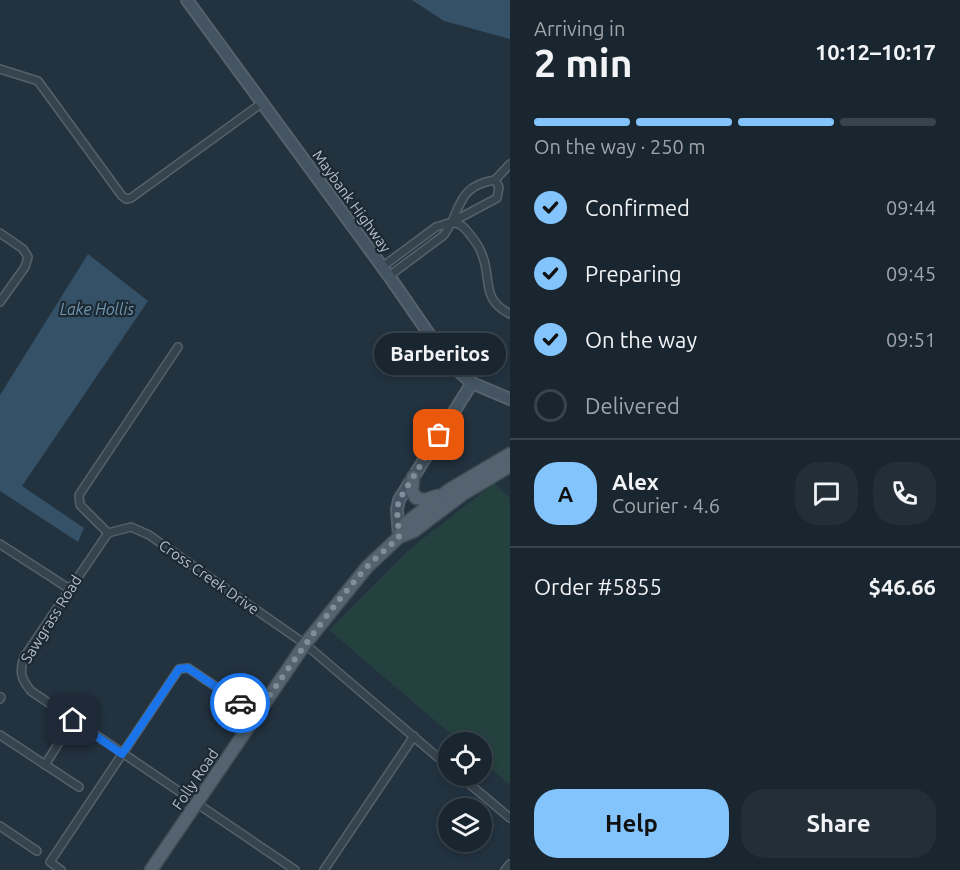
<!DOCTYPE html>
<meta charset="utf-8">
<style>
body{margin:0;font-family:Ubuntu,sans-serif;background:#232e37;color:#f1f3f6;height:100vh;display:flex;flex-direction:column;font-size:22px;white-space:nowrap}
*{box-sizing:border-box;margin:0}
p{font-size:20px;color:#9fa5aa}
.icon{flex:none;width:33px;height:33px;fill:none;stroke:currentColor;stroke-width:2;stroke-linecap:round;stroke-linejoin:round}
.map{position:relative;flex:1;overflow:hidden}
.drawer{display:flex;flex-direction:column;background:#1a262f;width:450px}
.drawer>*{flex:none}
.controls{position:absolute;left:438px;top:732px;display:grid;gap:12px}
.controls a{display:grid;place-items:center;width:54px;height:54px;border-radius:50%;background:#1a262f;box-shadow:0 3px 9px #0003,0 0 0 2px #38434b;font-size:30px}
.pin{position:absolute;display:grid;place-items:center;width:51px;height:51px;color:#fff;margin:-26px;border-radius:12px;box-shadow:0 3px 9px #0006}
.courier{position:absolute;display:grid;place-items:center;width:60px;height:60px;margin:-30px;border:4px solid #1a73e8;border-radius:50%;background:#fff;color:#222;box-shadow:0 2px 8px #0007}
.bubble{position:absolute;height:42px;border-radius:21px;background:#1a262f;box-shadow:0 3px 9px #0003,0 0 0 2px #38434b;font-size:20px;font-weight:600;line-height:42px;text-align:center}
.overview em{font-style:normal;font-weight:600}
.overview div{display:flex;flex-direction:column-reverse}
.overview{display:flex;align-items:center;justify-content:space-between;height:102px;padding:0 24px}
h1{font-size:39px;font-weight:600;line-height:45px}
.bar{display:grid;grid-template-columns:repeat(4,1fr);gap:9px 6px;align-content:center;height:72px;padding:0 24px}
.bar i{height:8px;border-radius:4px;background:#38434b}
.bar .active{background:#83c4fd}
.bar p{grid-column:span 4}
.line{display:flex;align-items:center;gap:15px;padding:0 24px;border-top:2px solid #38434b}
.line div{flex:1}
.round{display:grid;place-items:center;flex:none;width:63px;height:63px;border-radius:24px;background:#232e37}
ol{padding:0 24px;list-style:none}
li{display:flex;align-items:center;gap:18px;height:66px}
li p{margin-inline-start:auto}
li .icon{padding:6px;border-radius:50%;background:#83c4fd;color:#111;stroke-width:4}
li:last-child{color:#9fa5aa}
li i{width:33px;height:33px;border:3px solid #38434b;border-radius:50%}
.primary-button{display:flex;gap:12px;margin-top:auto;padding:12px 24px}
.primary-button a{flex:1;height:69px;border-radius:24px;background:#83c4fd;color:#111;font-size:24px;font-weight:600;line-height:69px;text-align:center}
.primary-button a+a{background:#232e37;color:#f1f3f6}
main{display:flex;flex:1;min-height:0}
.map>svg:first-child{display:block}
</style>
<main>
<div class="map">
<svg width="510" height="870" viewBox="0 0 510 870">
<rect width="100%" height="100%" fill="#22323f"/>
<!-- green -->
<path fill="#24403f" d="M494 483 510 498V785L482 761V742H460L329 630 410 549Z"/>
<!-- water -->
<g fill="#355167">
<path d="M412 0H510V39L444 21Z"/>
<path d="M88 254 148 301 22 486 84 528 78 542 0 491V395Z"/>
</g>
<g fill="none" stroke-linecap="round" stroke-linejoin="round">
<!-- minor casing -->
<g stroke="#55626c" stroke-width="10">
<g id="minor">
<path d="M0 69 38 81 122 196 126 199 131 198 262 103"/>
<path d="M495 180 499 187 497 198 452 222C462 197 467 184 495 180Z"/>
<path d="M495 180 510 164"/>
<path d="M452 222C462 224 465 228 471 236 475 241 479 246 481 252 493 277 479 298 510 314"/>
<path d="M0 233 23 249 28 257 25 267 0 302"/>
<path d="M382 267 436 227 452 222 444 235 389 276"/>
<path d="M108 533 24 657C19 672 21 679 31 691L295 870"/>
<path d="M108 533 131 527 149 535 305 644 448 766"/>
<path d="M108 533 80 505 79 495 178 347"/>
<path d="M0 544 68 588"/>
<path d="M0 699 1 697"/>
<path d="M0 735 79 787"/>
<path d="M45 765 73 720"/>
<path d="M460 776 510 818"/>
<path d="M0 826 37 851"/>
<path d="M61 870 50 862 179 669 188 668 257 714"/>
<path d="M324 870 414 736"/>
<path d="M505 870 510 864"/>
</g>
</g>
<!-- secondary casing -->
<g stroke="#55626c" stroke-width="14">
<g id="secondary">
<path d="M187 0 389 276 436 344 456 369 472 383 510 399"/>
<path d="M399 537 397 509 399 500 472 383"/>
</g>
</g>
<!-- primary casing -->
<g stroke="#404d57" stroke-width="15">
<g id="primary">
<path d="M413 477 412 491 416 498 425 500 437 496"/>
<path d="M399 537 406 523 449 490 510 454"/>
<path d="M151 870 305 644 367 567 399 537 414 531 463 494 510 466"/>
</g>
</g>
<!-- minor -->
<use href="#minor" stroke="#36444e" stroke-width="7"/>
<!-- secondary -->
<use href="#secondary" stroke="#445462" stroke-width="10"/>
<!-- primary -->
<use href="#primary" stroke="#54636f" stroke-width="12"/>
</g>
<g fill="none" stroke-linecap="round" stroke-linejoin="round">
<!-- done -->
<path stroke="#808e99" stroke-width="6" stroke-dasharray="0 10.8" d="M240 703 257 714C291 664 325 615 365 569 375 558 388 548 399 537L397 509 399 500 439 435"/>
<!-- route -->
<path stroke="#1a73e8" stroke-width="8" d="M73 720 122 754 179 669 188 668 240 703"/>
</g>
<g text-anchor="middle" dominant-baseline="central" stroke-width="4.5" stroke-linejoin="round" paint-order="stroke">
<!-- street labels -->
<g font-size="15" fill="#b2bfca" stroke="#1c2933">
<text transform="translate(352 201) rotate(54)">Maybank Highway</text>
<text transform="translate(209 577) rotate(35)">Cross Creek Drive</text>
<text transform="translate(51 619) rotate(-58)">Sawgrass Road</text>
<text transform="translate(195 779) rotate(-56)">Folly Road</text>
</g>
<!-- water labels -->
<g font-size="16" font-style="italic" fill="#7095af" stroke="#1c2933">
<text x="97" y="309">Lake Hollis</text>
</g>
</g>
</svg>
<div class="controls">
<a><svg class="icon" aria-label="locate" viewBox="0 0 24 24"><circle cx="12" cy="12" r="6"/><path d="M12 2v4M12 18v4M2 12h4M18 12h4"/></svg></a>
<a><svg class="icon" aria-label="layers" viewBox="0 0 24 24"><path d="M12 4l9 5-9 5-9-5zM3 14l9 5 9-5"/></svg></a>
</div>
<div class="pin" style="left:439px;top:435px;background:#ea580c"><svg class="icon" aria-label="bag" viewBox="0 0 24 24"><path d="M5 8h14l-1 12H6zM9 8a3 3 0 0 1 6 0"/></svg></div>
<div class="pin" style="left:73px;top:720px;background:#1f2937"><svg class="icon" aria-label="home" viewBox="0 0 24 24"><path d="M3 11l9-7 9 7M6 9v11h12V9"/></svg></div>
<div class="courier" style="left:240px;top:703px"><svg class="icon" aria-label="car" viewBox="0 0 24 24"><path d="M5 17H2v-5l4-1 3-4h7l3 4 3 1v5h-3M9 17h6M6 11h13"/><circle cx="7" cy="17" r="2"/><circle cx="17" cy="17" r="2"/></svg></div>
<div class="bubble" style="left:374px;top:333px;width:132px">Barberitos</div>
</div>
<section class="drawer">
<div class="overview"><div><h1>2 min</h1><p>Arriving in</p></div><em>10:12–10:17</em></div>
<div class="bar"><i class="active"></i><i class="active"></i><i class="active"></i><i></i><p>On the way · 250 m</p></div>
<ol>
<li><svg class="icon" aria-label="check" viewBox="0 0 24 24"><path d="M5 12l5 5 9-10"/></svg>Confirmed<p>09:44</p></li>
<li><svg class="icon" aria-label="check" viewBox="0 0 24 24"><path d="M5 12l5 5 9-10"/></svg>Preparing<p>09:45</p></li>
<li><svg class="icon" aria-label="check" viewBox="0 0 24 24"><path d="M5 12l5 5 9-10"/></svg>On the way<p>09:51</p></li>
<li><i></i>Delivered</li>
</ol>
<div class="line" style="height:108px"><b class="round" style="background:#83c4fd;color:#111">A</b><div><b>Alex</b><p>Courier · 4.6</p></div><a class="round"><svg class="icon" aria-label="chat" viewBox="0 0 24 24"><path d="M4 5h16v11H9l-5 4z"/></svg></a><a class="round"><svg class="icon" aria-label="phone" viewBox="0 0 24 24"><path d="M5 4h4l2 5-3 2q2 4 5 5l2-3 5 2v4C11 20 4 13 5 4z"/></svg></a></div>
<div class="line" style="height:78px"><div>Order #5855</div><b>$46.66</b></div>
<div class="primary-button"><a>Help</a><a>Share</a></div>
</section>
</main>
